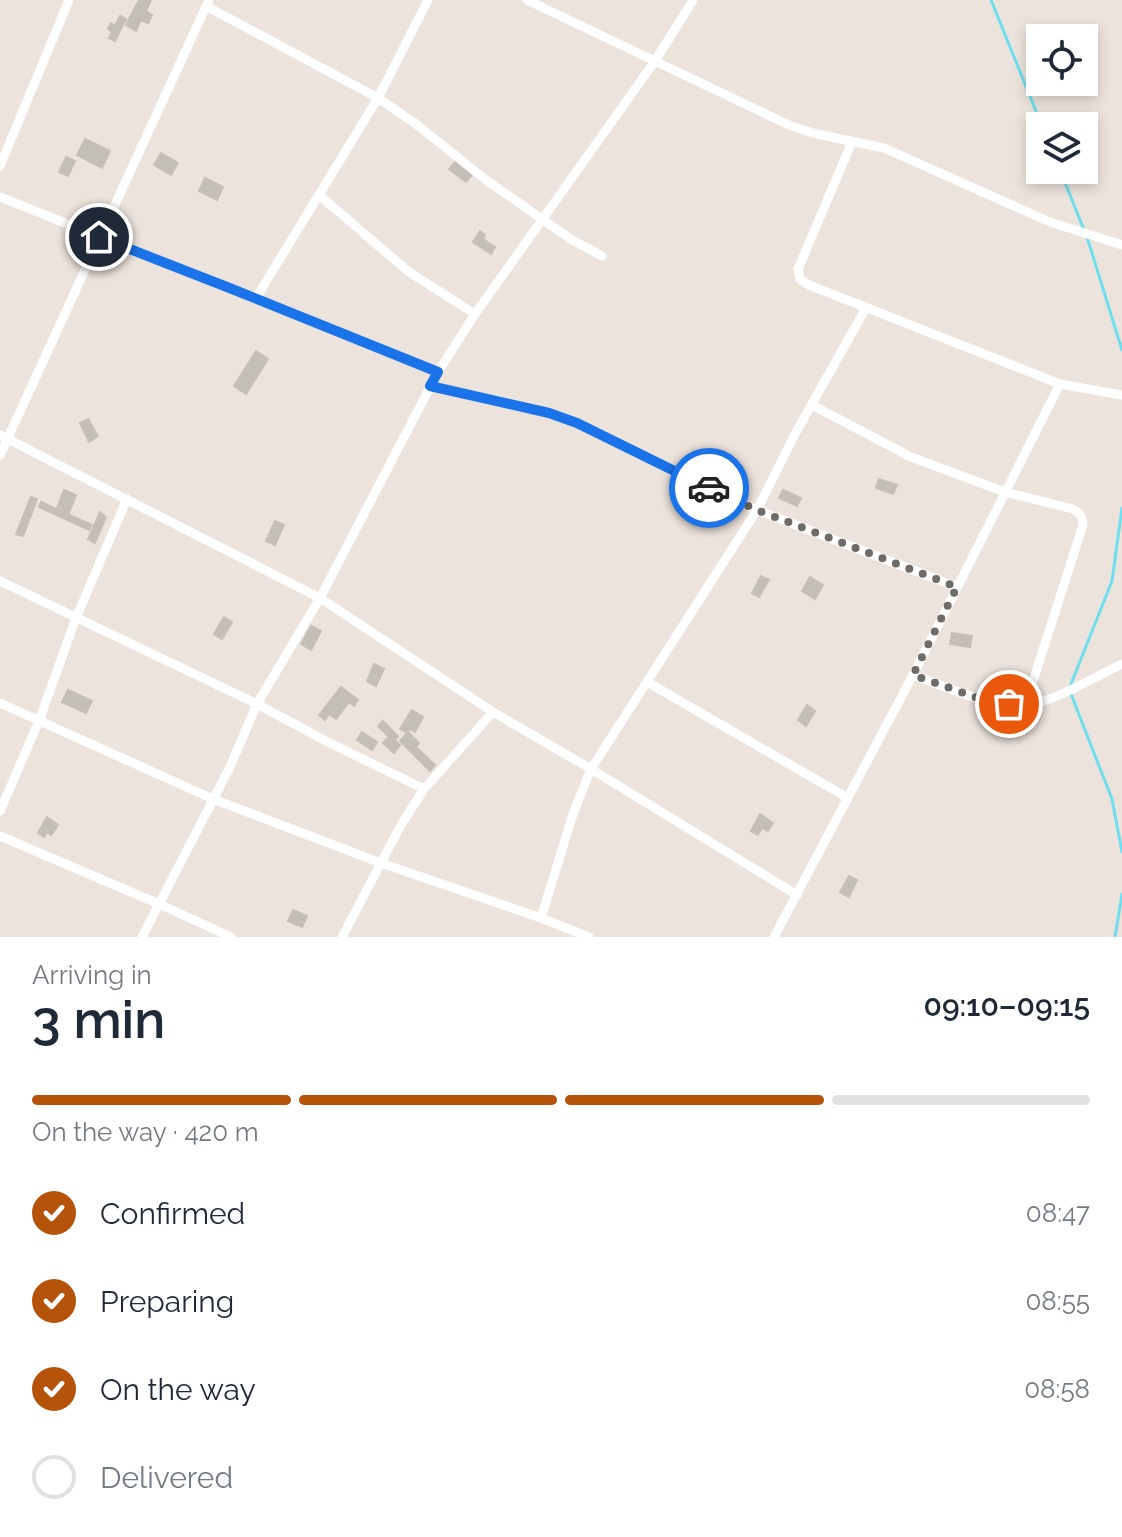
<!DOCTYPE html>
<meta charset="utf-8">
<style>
body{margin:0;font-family:Raleway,sans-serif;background:#f2f2f3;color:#1f2937;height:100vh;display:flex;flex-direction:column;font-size:30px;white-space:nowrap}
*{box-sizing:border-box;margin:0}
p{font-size:26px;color:#747a83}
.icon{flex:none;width:44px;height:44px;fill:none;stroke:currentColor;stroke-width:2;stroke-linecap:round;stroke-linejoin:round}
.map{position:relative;height:937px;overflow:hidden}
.details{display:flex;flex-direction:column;background:#fff;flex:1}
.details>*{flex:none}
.tools{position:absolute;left:1026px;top:24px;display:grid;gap:16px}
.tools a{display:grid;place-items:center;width:72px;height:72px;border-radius:0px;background:#fff;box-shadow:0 4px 12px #0003;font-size:40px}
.pin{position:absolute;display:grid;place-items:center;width:68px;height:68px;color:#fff;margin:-34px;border:4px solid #fff;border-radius:50%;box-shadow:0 2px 8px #0007}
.courier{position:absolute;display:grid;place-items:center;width:80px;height:80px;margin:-40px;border:6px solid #1a73e8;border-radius:50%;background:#fff;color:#222;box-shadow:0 2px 10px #0007}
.overview em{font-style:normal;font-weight:600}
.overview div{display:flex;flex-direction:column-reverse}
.overview{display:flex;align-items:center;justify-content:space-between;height:136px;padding:0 32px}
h1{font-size:52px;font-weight:600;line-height:60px}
.bar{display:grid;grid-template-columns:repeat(4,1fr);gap:12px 8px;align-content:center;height:96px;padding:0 32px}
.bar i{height:10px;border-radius:6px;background:#e0e1e3}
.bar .selected{background:#b45309}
.bar p{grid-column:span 4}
ol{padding:0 32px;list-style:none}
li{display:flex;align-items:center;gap:24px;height:88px}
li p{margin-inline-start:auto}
li .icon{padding:8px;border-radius:50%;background:#b45309;color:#fff;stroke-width:4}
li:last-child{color:#747a83}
li i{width:44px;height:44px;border:4px solid #e0e1e3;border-radius:50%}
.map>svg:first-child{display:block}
</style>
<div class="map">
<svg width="1122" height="937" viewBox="0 0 1122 937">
<rect width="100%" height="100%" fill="#ece3dc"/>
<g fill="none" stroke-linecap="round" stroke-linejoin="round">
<!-- stream -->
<g stroke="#6edfef" stroke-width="3">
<path d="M991 0 1042 126"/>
<path d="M1060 170 1084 230"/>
<path d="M1087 237 1122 350"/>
<path d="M1122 508 1112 581 1069 689 1112 799 1122 852"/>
<path d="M1115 937 1122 894"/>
</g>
</g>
<!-- building -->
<g fill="#c4beb8" stroke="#c8bfb6" stroke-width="2">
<path d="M139 0H151L146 11 152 15 148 23 141 20 136 31 126 25Z"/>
<path d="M120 16 126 19 115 41 109 38 112 32 108 29 111 23 115 26Z"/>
<path d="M85 139 110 151 102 168 77 155Z"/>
<path d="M161 153 178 163 171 175 154 165Z"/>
<path d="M66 157 75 161 68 176 59 172Z"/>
<path d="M455 162 472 175 466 182 449 169Z"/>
<path d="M205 178 223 187 217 200 199 191Z"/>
<path d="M480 231 485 235 483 239 495 247 491 254 473 242Z"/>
<path d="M256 351 268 359 246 394 234 386Z"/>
<path d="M88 419 98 436 89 442 80 423Z"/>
<path d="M879 479 897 485 893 494 876 488Z"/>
<path d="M64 490 76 495 69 513 57 508Z"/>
<path d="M783 490 801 498 797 506 779 498Z"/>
<path d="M31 497 37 499 23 536 16 534Z"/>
<path d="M41 502 92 525 89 530 39 507Z"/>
<path d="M100 512 106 517 95 543 88 539Z"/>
<path d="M275 521 284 525 275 545 266 541Z"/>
<path d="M761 576 769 580 759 597 752 593Z"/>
<path d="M810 577 823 585 815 599 802 591Z"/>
<path d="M224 617 232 622 222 639 214 634Z"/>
<path d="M311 626 321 631 311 650 301 644Z"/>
<path d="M952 633 972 636 970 647 950 644Z"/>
<path d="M374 664 384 669 376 686 367 681Z"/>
<path d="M341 687 358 700 354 706 349 702 336 719 329 714 325 720 319 715Z"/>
<path d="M68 690 92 701 86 713 62 702Z"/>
<path d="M807 705 815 711 806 726 798 720Z"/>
<path d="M412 710 423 717 415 732 409 729 407 733 400 729Z"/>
<path d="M383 721 398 736 395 740 400 745 394 753 383 743 389 737 378 726Z"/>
<path d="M362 732 377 742 372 750 357 740Z"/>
<path d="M408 732 419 743 416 747 435 765 430 771 400 741Z"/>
<path d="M760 814 773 823 768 831 762 828 758 835 751 831Z"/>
<path d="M47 817 58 825 51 835 47 832 44 837 38 833Z"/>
<path d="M849 876 857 880 849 897 840 892Z"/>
<path d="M293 910 307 916 302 927 288 921Z"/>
</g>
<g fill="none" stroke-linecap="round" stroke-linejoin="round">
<!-- street -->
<g stroke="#fff" stroke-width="9">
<path d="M527 0 791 126 817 134 884 148 1050 222 1122 245"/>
<path d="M206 6 378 98 416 124 486 180 572 240 602 256"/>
<path d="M852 142 798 269 800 279 809 285 1060 384 1122 395"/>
<path d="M0 166 69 0"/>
<path d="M319 195 409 272 475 314"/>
<path d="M0 197 438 372"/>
<path d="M256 298 378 98 428 0"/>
<path d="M430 386 549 413 577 423 718 492 757 510 957 587"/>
<path d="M812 405 911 457 1005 492 1073 509C1080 513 1083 517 1083 525L1025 706"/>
<path d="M0 435 320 598 493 712 591 769 797 895"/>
<path d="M0 455 209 0"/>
<path d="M0 581 257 704 324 740 424 789"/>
<path d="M913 675C945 686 993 709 1026 705 1051 703 1097 676 1122 664"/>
<path d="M647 682 848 798"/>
<path d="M0 703 213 799 381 863 541 918 589 937"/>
<path d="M0 811 39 721 76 618 127 499"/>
<path d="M0 836 159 904 231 937"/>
<path d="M541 918 573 814 591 769 757 510 795 434 866 308"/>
<path d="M142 937 230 767 257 704 320 598 438 372 475 314 655 61 693 0"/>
<path d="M342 937 401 825 424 789 493 712"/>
<path d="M774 937 913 675 1060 384"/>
</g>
</g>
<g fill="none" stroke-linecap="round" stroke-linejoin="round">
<!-- done -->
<path stroke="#6e6b68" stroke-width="8" stroke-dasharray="0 14.4" d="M709 488 757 510 957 587 913 675 992 703 1009 704"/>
<!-- route -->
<path stroke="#1a73e8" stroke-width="10" d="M99 237 232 289 438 372 430 386 549 413 577 423 709 488"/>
</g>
</svg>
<div class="tools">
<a><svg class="icon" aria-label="locate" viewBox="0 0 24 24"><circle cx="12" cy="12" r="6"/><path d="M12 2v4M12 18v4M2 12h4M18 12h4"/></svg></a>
<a><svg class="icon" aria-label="layers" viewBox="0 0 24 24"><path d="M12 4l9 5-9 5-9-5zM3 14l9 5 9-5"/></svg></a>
</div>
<div class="pin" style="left:1009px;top:704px;background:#ea580c"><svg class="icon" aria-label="bag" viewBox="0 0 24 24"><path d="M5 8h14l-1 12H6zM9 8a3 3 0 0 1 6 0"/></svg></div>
<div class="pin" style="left:99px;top:237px;background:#1f2937"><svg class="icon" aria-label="home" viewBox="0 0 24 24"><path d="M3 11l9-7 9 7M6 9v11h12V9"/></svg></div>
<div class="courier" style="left:709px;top:488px"><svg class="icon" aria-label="car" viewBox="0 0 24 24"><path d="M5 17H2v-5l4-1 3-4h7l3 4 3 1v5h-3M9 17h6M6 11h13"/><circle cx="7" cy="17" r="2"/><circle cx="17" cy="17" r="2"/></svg></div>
</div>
<section class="details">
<div class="overview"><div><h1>3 min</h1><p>Arriving in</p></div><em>09:10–09:15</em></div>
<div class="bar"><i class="selected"></i><i class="selected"></i><i class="selected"></i><i></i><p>On the way · 420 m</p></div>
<ol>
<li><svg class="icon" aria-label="check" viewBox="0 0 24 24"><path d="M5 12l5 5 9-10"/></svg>Confirmed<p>08:47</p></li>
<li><svg class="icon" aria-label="check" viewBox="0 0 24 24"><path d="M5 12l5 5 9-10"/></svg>Preparing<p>08:55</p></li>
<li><svg class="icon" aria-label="check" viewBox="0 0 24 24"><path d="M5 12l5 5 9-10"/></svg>On the way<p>08:58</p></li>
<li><i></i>Delivered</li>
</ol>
</section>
